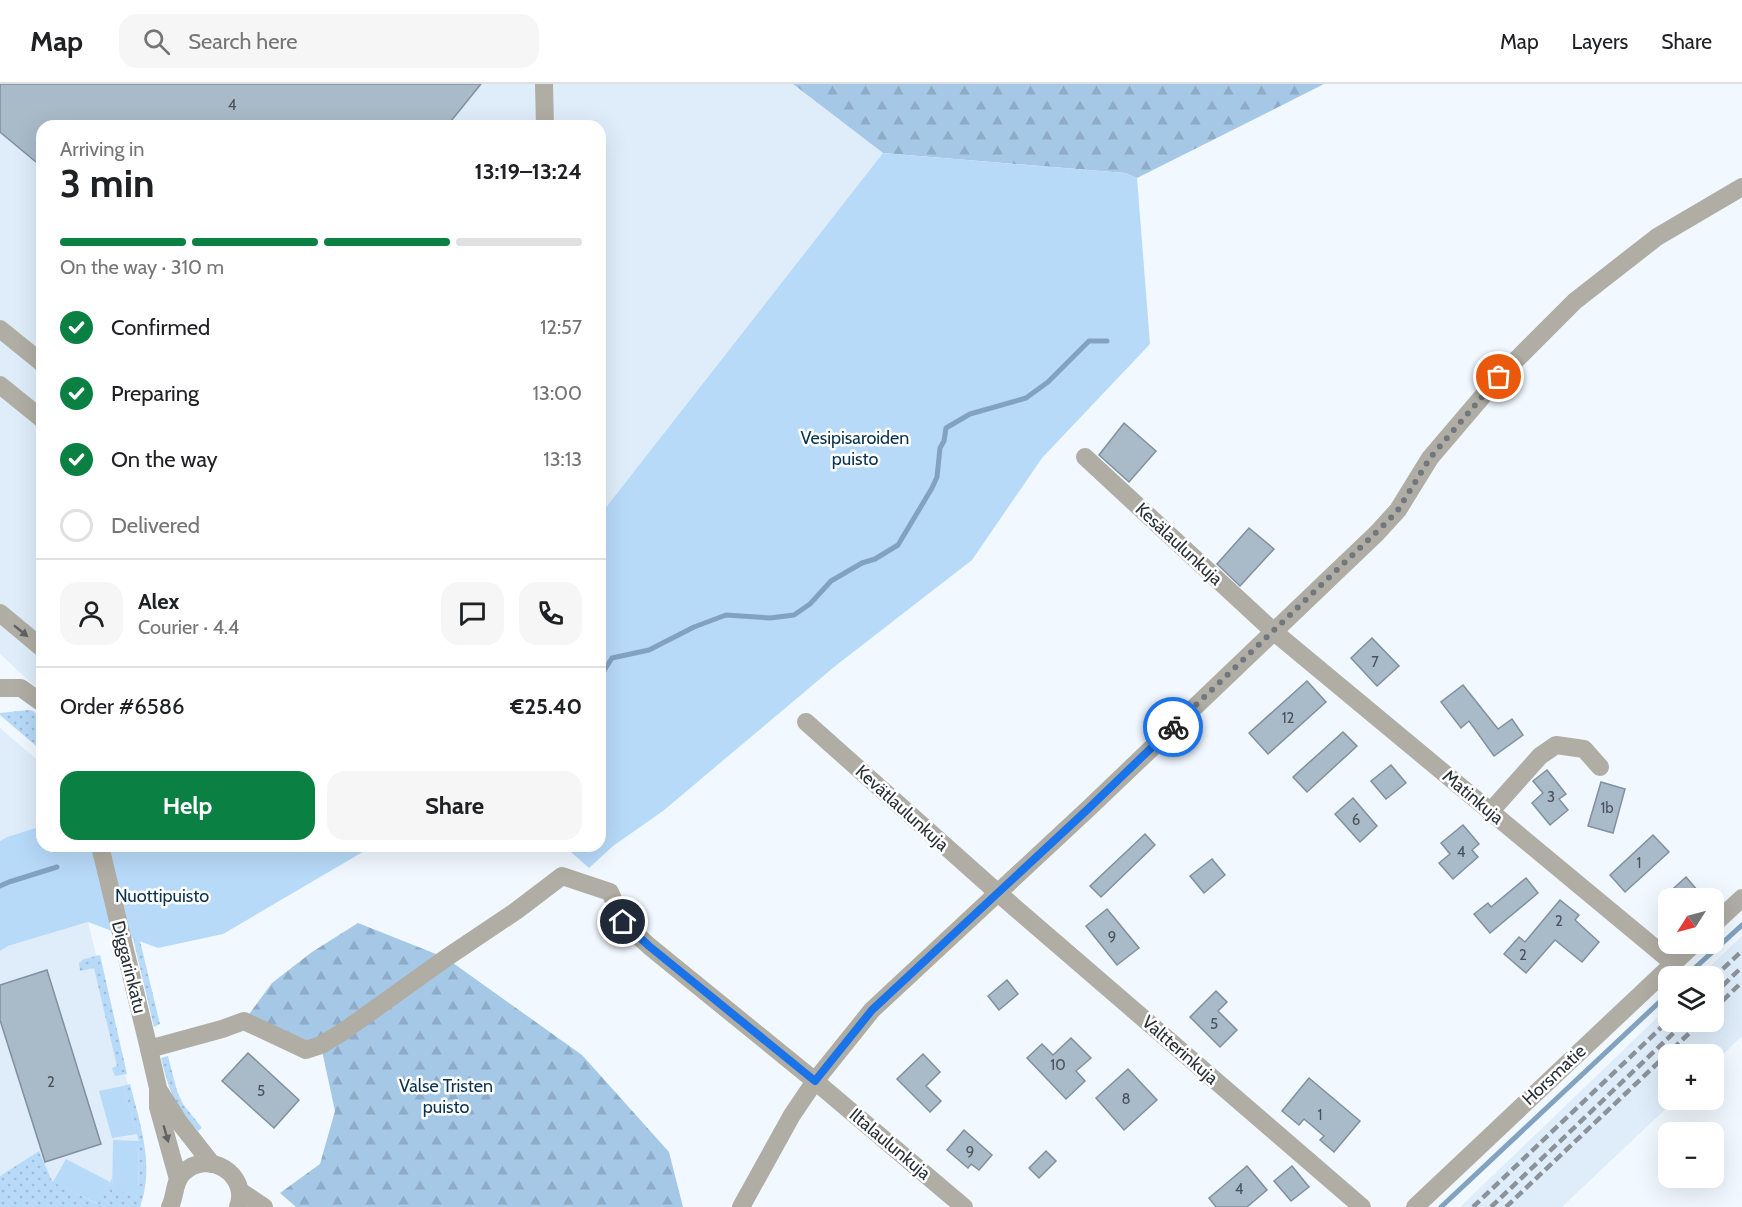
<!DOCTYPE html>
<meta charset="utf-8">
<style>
body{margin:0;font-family:Cabin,sans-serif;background:#f6f6f6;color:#202124;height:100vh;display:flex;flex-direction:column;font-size:22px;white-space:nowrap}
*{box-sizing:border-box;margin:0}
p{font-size:20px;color:#757577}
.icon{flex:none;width:33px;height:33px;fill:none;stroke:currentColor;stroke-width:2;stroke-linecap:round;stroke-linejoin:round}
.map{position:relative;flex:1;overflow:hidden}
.sheet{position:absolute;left:36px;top:36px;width:570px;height:732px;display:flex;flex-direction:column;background:#fff;border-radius:18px;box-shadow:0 6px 24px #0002}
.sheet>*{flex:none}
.needle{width:39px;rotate:234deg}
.buttons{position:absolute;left:1658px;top:804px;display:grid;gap:12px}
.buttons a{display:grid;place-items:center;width:66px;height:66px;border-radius:12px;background:#fff;box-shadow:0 6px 24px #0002;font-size:30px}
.pin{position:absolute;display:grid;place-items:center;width:51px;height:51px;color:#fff;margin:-26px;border:3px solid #fff;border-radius:50%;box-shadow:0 2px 6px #0007}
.courier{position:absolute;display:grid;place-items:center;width:60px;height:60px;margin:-30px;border:4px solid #1a73e8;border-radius:50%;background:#fff;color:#222;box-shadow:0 2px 8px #0007}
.head em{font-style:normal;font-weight:700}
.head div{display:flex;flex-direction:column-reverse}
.head{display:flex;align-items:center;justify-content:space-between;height:102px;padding:0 24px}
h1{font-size:39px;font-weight:700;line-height:45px}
.bar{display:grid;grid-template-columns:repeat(4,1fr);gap:9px 6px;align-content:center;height:72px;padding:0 24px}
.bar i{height:8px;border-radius:4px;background:#e0e0e0}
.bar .current{background:#0b8043}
.bar p{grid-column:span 4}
.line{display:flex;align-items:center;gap:15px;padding:0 24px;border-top:2px solid #e0e0e0}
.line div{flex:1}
.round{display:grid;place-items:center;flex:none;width:63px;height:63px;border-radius:18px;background:#f6f6f6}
ol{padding:0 24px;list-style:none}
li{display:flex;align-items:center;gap:18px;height:66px}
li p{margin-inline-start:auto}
li .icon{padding:6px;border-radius:50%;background:#0b8043;color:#fff;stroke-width:4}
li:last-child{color:#757577}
li i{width:33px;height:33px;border:3px solid #e0e0e0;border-radius:50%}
.button{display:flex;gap:12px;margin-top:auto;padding:12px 24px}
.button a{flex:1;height:69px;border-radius:18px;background:#0b8043;color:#fff;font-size:24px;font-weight:700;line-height:69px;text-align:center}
.button a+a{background:#f6f6f6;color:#202124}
header{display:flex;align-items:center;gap:36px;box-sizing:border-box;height:84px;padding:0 30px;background:#fff;border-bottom:2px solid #e0e0e0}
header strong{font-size:28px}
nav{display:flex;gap:33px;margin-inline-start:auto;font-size:21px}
.search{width:420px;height:54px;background:#f6f6f6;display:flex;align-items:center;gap:15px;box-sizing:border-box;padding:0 21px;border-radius:18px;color:#757577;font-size:22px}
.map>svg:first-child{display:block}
</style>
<header>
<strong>Map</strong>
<div class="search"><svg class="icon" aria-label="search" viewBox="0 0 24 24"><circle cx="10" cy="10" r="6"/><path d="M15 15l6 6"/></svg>Search here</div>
<nav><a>Map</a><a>Layers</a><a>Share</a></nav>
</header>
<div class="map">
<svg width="1742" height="1123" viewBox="0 0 1742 1123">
<defs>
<pattern id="grass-dots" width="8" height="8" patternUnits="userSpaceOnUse" patternTransform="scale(1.5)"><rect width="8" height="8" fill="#b7daf9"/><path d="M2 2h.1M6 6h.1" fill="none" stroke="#9ebcd6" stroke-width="1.8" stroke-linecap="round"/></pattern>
<pattern id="forest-firs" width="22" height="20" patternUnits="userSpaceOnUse" patternTransform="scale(1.5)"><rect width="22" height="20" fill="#a5c8e7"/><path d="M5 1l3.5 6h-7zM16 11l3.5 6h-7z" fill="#8eacc7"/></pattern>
</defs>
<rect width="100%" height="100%" fill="#f1f8ff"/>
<!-- built -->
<g fill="#dfedfa">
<path d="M0 0H793L883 69 600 431V42H42V609L0 570Z"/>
<path d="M0 644 42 680V742L7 753 0 757Z"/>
<path d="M88 838 146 1074 107 1123H62L39 1067 0 1092V867L8 862Z"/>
<path d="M1742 852V952L1713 980V970H1668V1016H1675L1562 1123H1460L1668 923V938H1713V892H1700Z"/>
</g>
<!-- grass -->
<g fill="url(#grass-dots)">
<path d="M29 626 33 627 42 635V667L0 631V629Z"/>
<path d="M132 824 160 940 154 943 126 825Z"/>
<path d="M100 871 127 990 115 992 112 984 117 982 94 884 80 887 79 879 84 875Z"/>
<path d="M168 972 177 1007 183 1020 202 1044 198 1047C174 1021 169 1007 161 974Z"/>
<path d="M130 1000C140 1040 155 1082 140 1123H0V1092L39 1067 52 1097 97 1120 112 1095V1108H138L139 1057 123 1002Z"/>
</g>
<!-- forest -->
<g fill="url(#forest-firs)">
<path d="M793 0H1324L1137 94 1125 89 883 69Z"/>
<path d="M358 839 446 874 582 971 669 1068 683 1123H296L280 1109 320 1080 335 1027 321 962 244 937 272 899 312 868Z"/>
</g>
<!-- park -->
<g fill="#b7daf9">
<path d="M883 69 1125 89 1137 94 1150 260 1042 374 972 476 834 583 663 727 613 762 589 784 564 762H600V431Z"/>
<path d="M42 742V762H373L223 850 158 864 88 838 8 862 0 867V757L7 753Z"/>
<path d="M123 1002 137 1050 112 1054 99 1007Z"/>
<path d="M113 1056 139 1057 138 1108H112Z"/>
<path d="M66 1075 110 1098 98 1120 53 1098Z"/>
</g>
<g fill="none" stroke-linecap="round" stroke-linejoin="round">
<!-- stream -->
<g stroke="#81a3c1" stroke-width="5">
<path d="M600 593 612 574 649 566 694 543 726 531 770 534 794 531 810 520 831 497 862 479 875 475 898 461 932 404 937 393 940 364 944 357 946 344 970 330 1026 314 1048 298 1089 257H1107"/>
<path d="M0 802 9 798 57 783"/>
<path d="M1686 892 1742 841"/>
<path d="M1441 1123 1668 910"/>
</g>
</g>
<!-- building -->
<g fill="#a9bac9" stroke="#80909e" stroke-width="1.5">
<path d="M0 0H481L447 42H42V83L0 48Z"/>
<path d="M1124 339 1156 367 1129 398 1099 371Z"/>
<path d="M1249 444 1274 465 1240 502 1217 480Z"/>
<path d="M1372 554 1399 582 1377 602 1351 574Z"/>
<path d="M1307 597 1326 618 1268 670 1249 649Z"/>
<path d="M1463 601 1498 645 1512 635 1523 651 1494 672 1469 637 1461 644 1441 618Z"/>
<path d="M1343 648 1357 662 1307 708 1293 693Z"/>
<path d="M1391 681 1406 699 1386 715 1371 697Z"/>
<path d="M1547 686 1566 710 1559 715 1568 726 1550 741 1532 719 1543 709 1533 697Z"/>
<path d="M1601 698 1625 705 1613 749 1588 742Z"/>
<path d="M1353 714 1377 742 1360 758 1335 730Z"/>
<path d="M1463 741 1479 760 1472 766 1478 773 1453 795 1439 779 1450 770 1441 759Z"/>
<path d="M1145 750 1155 761 1101 813 1090 802Z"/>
<path d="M1653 751 1669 768 1625 808 1610 791Z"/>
<path d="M1212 775 1225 791 1204 809 1190 792Z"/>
<path d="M1686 793 1697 806 1687 814H1663Z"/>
<path d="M1526 794 1538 809 1490 849 1474 830 1488 819 1491 823Z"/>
<path d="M1560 816 1579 831 1575 836 1599 858 1582 878 1555 856 1526 889 1504 870 1519 853 1525 858Z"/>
<path d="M1107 825 1139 864 1117 881 1086 842Z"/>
<path d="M47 886 101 1060 45 1078 0 936V901Z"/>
<path d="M1007 896 1018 910 999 926 988 912Z"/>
<path d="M1216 907 1227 918 1218 927 1237 946 1220 963 1190 933Z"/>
<path d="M1071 954 1091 974 1076 987 1085 997 1066 1015 1027 974 1042 960 1053 971Z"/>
<path d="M248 969 299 1016 274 1044 222 997Z"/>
<path d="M923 970 940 988 926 1002 941 1017 930 1028 897 995Z"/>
<path d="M1128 985 1157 1016 1124 1046 1096 1014Z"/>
<path d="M1309 994 1360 1037 1334 1068 1320 1056 1324 1052 1304 1035 1299 1041 1282 1027Z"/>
<path d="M964 1046 992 1071 979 1086 971 1080 968 1084 947 1066Z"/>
<path d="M1046 1067 1056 1077 1039 1094 1029 1084Z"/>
<path d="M1247 1082 1267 1106 1247 1123H1216L1209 1114Z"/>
<path d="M1292 1082 1309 1103 1291 1117 1274 1097Z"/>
</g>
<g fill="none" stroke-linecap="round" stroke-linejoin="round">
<!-- minor -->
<g stroke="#b0ada4" stroke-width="18">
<path d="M544 0 545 42"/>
<path d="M0 245 42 279"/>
<path d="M0 301 42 335"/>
<path d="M1085 373 1273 547 1673 879"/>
<path d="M0 529 42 564"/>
<path d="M0 604H21L42 619"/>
<path d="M806 638 998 809 1362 1123"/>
<path d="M1490 728 1540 672 1556 661 1584 665 1600 683"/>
<path d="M100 762 149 965 158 1004V1023L178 1095"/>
<path d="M1713 841 1742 814"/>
<path d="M149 965 222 945 244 937 306 966 321 961 344 947 446 874 516 827 562 792 610 808 623 838 649 862 815 997 964 1123"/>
<path d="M160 1008 179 1038 212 1080"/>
<path d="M240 1107 264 1123"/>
<path d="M170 1123C176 1111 173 1099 183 1089 208 1064 250 1091 238 1123"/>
<path d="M741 1123 792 1031 815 997 872 926 1088 725 1377 449 1398 426 1430 374 1499 293 1575 217 1657 153 1742 103"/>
<path d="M1415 1123 1694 860"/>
</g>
<!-- rail -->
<g stroke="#8b9299" stroke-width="4.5" stroke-dasharray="9 4.5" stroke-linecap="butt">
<path d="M1713 894 1742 867"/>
<path d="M1713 911 1742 883"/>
<path d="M1713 926 1742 898"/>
<path d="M1473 1123 1668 937"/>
<path d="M1491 1123 1685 938"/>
<path d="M1506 1123 1701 938"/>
</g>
</g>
<!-- one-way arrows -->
<defs><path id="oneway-solid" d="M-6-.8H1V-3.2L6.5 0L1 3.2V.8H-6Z" transform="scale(1.5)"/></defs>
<g fill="#606363">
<use href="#oneway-solid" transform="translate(21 547) rotate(39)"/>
<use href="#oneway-solid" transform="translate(166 1050) rotate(74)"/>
</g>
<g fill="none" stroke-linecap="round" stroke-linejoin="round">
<!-- done -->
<path stroke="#70777d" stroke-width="6" stroke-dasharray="0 10.8" d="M1173 643 1388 437 1398 426 1430 374 1499 293"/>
<!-- route -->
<path stroke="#1a73e8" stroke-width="8" d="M623 838 649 862 815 997 872 926 1088 725 1173 643"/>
</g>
<g text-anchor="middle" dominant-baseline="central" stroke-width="5" stroke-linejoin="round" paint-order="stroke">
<!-- number labels -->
<g font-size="15" fill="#4a535c">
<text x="232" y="21">4</text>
<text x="1375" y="578">7</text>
<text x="1288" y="634">12</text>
<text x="1551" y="713">3</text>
<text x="1607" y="724">1b</text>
<text x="1356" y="736">6</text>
<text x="1461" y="768">4</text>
<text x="1639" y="779">1</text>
<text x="1559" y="837">2</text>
<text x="1112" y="853">9</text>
<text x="1523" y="871">2</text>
<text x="1214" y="940">5</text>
<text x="1058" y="981">10</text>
<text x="51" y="998">2</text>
<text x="261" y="1007">5</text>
<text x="1126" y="1015">8</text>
<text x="1320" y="1031">1</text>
<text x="970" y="1068">9</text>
<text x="1239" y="1105">4</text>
</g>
<!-- park labels -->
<g font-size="18" fill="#0a3351" stroke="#fff">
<text x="855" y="354">Vesipisaroiden<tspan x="855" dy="21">puisto</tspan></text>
<text x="162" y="812">Nuottipuisto</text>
<text x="446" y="1002">Valse Tristen<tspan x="446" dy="21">puisto</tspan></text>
</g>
<!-- street labels -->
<g font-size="18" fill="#2a3137" stroke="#fff">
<text transform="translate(1179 460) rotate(43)">Kesälaulunkuja</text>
<text transform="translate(1473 713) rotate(40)">Matinkuja</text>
<text transform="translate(902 724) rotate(42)">Kevätlaulunkuja</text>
<text transform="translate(129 883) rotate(76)">Diggarinkatu</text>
<text transform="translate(1180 966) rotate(41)">Valtterinkuja</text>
<text transform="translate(1554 991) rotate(-43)">Horsmatie</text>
<text transform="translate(890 1060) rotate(40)">Iltalaulunkuja</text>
</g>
</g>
</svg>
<div class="buttons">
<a><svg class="needle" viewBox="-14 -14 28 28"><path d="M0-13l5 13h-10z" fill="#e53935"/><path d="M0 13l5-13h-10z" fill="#757577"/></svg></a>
<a><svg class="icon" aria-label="layers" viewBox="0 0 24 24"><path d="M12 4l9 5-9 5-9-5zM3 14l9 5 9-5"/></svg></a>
<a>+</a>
<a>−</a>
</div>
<div class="pin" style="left:1499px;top:293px;background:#ea580c"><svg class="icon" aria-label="bag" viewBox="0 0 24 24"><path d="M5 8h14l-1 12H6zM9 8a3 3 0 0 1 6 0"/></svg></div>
<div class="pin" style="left:623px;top:838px;background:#1f2937"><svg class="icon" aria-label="home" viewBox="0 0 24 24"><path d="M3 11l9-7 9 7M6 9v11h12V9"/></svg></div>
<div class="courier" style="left:1173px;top:643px"><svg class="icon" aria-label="bike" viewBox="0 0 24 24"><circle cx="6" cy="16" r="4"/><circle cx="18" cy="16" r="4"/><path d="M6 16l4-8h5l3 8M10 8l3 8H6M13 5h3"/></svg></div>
<section class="sheet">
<div class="head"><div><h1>3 min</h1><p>Arriving in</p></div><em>13:19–13:24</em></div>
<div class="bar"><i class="current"></i><i class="current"></i><i class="current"></i><i></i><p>On the way · 310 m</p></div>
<ol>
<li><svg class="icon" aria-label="check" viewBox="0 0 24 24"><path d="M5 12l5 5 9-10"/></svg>Confirmed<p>12:57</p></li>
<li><svg class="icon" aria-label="check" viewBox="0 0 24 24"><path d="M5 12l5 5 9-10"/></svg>Preparing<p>13:00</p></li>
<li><svg class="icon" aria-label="check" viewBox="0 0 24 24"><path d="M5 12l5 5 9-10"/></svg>On the way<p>13:13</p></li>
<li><i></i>Delivered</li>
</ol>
<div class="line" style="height:108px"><a class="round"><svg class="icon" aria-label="person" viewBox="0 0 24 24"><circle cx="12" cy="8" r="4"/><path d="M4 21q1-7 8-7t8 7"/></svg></a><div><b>Alex</b><p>Courier · 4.4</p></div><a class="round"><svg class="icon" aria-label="chat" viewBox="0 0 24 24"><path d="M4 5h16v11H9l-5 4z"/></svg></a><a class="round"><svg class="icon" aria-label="phone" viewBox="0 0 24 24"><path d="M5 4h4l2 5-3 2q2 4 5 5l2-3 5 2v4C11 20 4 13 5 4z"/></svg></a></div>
<div class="line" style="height:78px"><div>Order #6586</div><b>€25.40</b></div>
<div class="button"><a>Help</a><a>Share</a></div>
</section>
</div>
